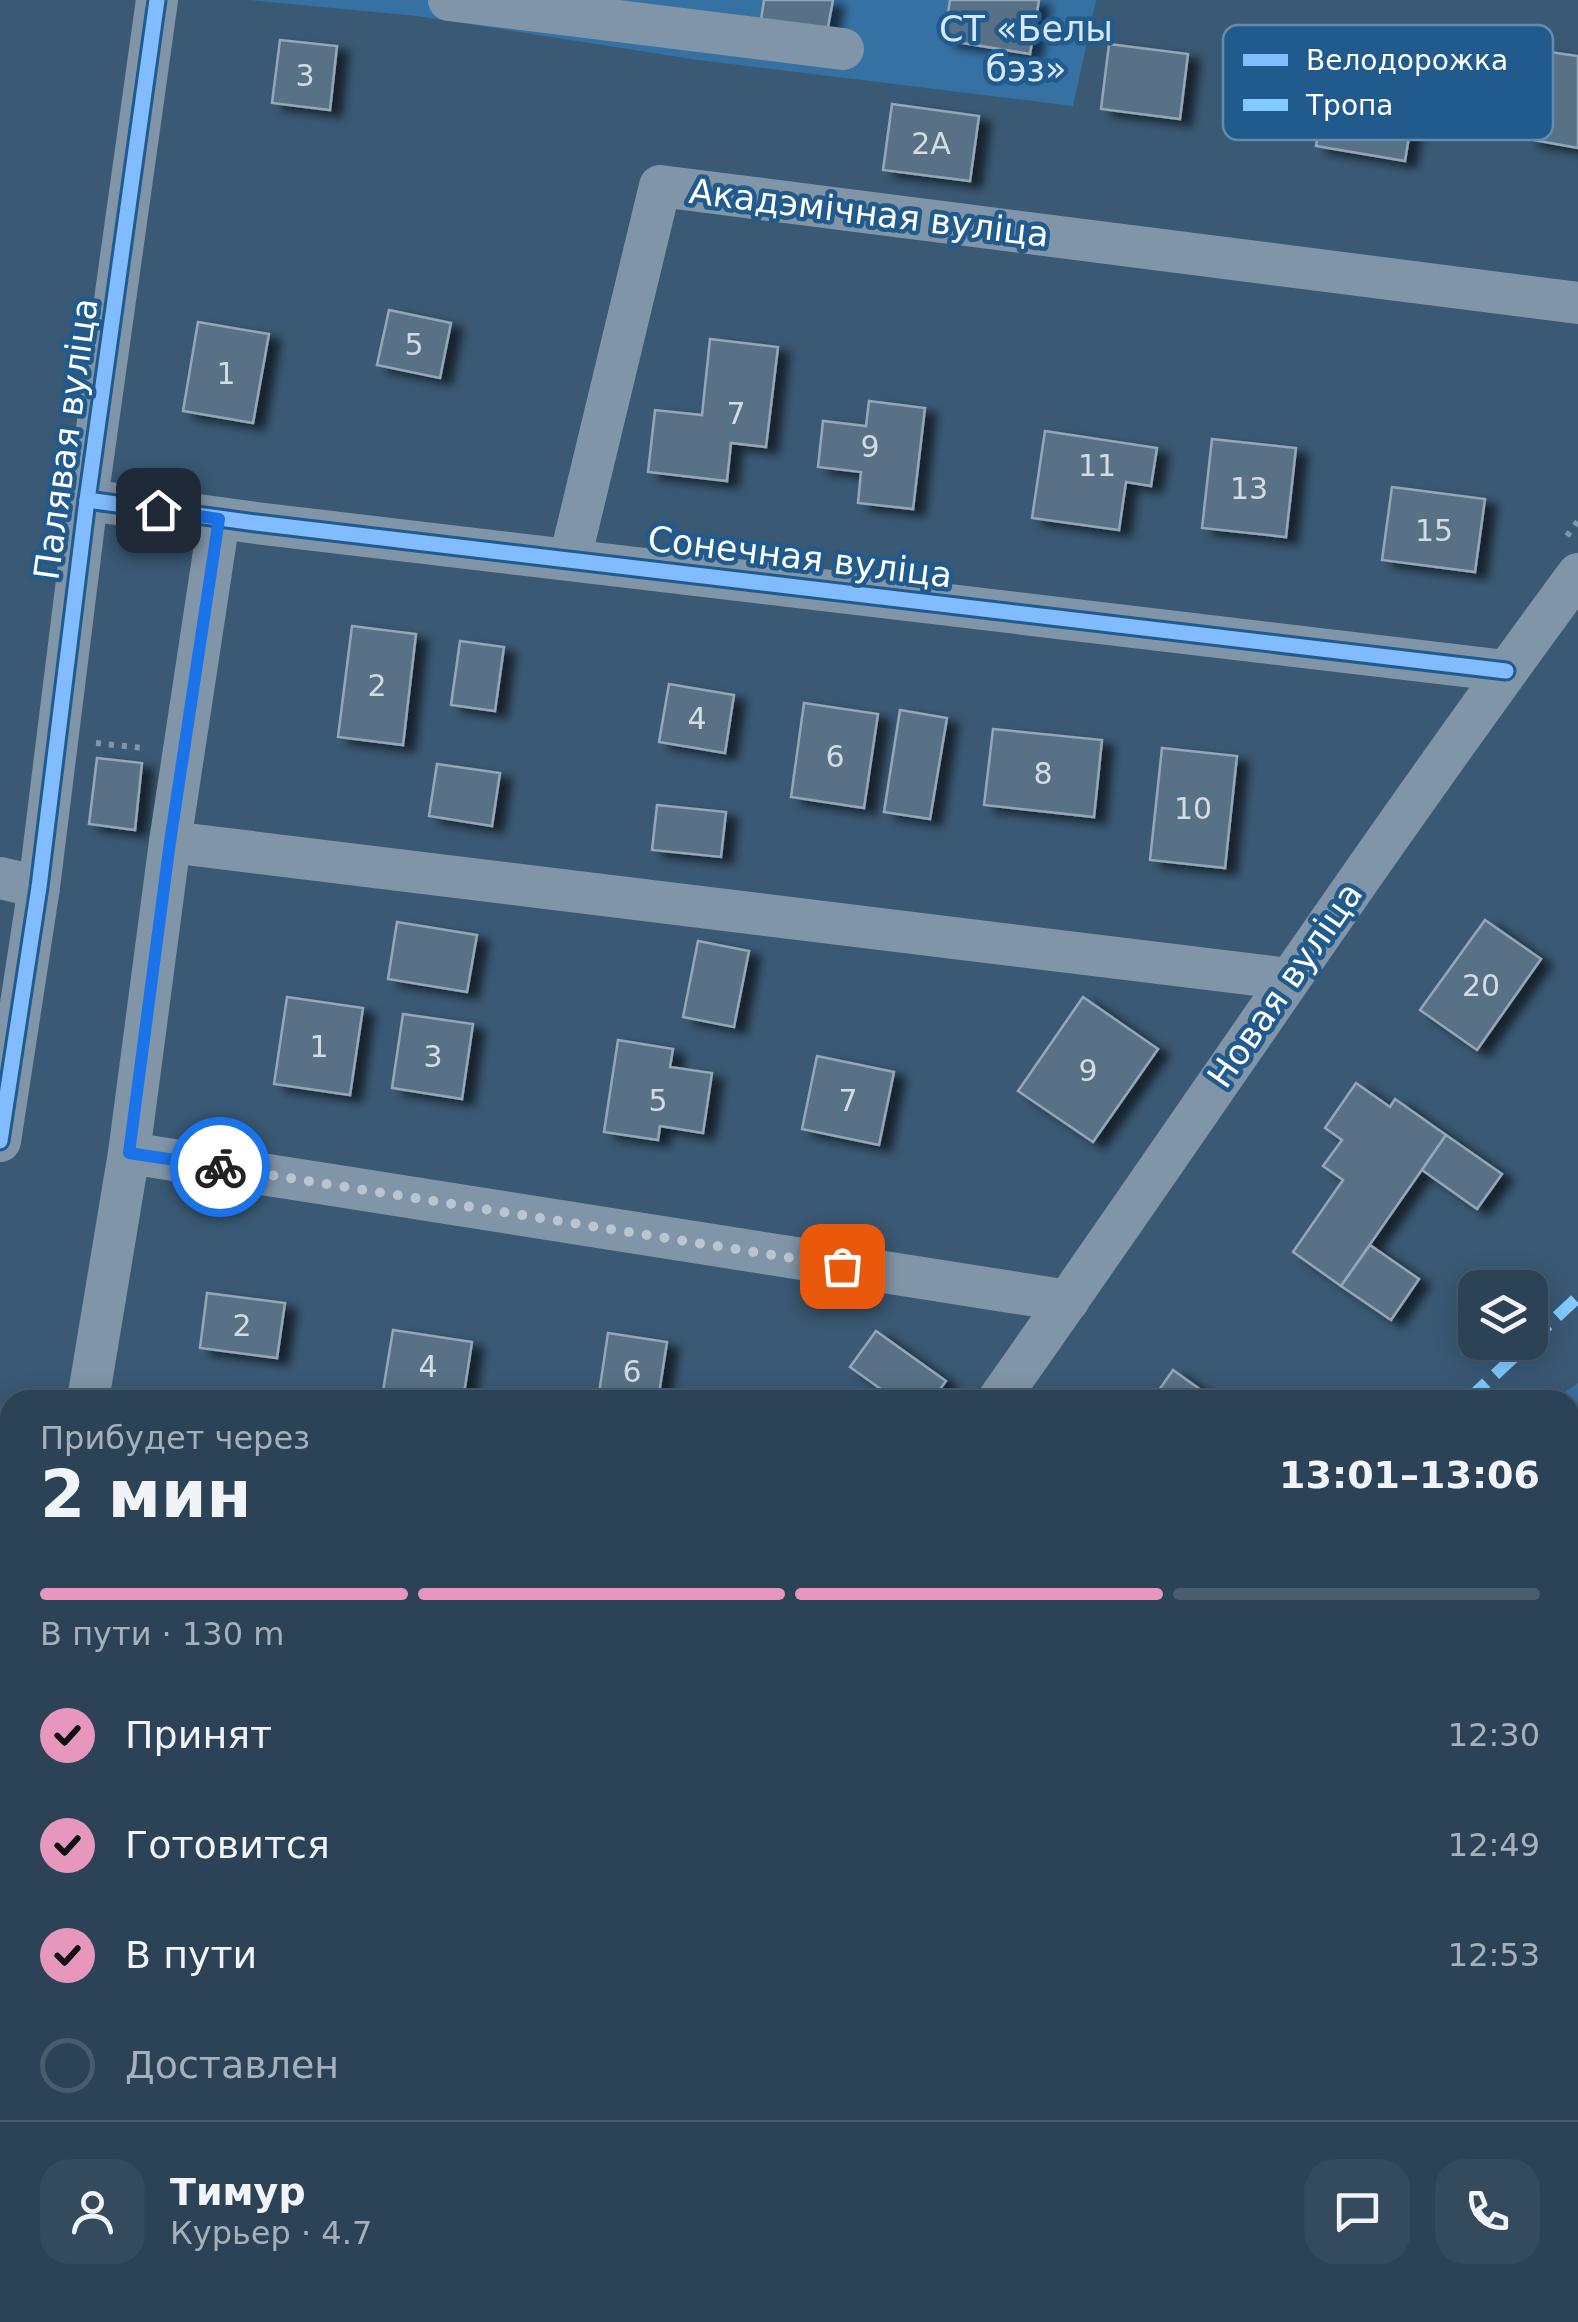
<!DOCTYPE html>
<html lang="ru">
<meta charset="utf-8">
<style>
body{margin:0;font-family:"DejaVu Sans",sans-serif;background:#344a5d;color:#f1f3f6;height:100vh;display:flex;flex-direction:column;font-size:38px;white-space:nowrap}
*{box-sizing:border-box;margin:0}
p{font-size:32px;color:#a6b0ba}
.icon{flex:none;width:55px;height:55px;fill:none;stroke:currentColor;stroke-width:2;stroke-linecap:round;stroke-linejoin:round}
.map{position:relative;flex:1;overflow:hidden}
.sheet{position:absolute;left:0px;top:1390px;width:1580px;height:932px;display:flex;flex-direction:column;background:#2c4357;border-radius:30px 30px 0 0;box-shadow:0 5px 25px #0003,0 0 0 2px #485c6d}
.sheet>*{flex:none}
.fabs{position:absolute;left:1458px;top:1270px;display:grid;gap:20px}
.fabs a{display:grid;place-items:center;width:90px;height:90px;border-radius:20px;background:#2c4357;box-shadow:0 5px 25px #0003,0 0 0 2px #485c6d;font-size:50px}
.pin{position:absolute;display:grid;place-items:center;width:85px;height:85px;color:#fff;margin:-42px;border-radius:20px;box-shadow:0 5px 15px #0006}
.courier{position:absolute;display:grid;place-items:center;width:100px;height:100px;margin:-50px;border:8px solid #1a73e8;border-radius:50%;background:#fff;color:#222;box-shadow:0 2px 12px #0007}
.summary em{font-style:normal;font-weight:600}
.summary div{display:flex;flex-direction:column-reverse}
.summary{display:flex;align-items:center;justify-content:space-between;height:170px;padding:0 40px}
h1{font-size:65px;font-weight:600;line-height:75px}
.bar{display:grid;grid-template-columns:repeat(4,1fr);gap:15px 10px;align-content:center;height:120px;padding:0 40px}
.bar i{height:12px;border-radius:8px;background:#485c6d}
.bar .on{background:#e797bd}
.bar p{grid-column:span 4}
.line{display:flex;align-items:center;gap:25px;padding:0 40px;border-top:2px solid #485c6d}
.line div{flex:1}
.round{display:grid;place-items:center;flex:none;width:105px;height:105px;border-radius:30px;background:#344a5d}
ol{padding:0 40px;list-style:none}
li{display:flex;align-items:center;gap:30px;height:110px}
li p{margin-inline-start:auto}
li .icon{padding:10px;border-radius:50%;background:#e797bd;color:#111;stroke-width:4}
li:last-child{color:#a6b0ba}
li i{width:55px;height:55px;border:5px solid #485c6d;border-radius:50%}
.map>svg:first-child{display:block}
</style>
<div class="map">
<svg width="1578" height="2322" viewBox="0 0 1578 2322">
<defs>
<filter id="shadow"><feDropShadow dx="11" dy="6" stdDeviation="5" flood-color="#0009"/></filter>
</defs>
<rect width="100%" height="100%" fill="#3a5974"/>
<!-- green -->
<g fill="#3671a3">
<path d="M250 0H1096L1073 106 698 60 417 16Z"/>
<path d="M1578 1383V2322H811L819 2312H1570V1400H1554Z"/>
</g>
<!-- building -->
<g fill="#587186" stroke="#95a7b7" stroke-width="2.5" filter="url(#shadow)">
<path d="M764 0H833L827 32 761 20Z"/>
<path d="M950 0H1039L1030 54 944 40Z"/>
<path d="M280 40 337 46 330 110 272 103Z"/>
<path d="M1109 44 1188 54 1180 119 1101 109Z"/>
<path d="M1542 51 1578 56V148L1528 139Z"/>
<path d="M1329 68 1418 82 1405 161 1316 146Z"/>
<path d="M892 104 979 116 970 181 883 170Z"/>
<path d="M389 310 451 323 440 378 377 365Z"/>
<path d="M198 322 269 334 253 423 183 411Z"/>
<path d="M710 339 778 347 766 447 731 443 727 481 648 472 655 410 702 415Z"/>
<path d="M869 401 925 408 913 509 858 503 861 472 818 467 823 421 866 426Z"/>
<path d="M1045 431 1157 448 1151 486 1126 482 1119 530 1032 518Z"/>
<path d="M1212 439 1296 448 1286 537 1202 528Z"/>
<path d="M1392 487 1485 499 1475 572 1382 560Z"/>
<path d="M352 626 416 634 403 745 338 737Z"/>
<path d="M460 641 504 647 495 711 451 705Z"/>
<path d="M669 684 734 695 725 753 659 742Z"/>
<path d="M804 703 878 714 864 808 791 797Z"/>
<path d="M900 710 947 718 930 819 884 812Z"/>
<path d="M993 729 1102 740 1094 817 984 805Z"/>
<path d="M1162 748 1237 756 1225 868 1150 860Z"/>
<path d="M97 758 142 763 135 830 89 824Z"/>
<path d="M437 764 500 773 492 826 429 816Z"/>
<path d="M657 805 726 812 721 857 652 850Z"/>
<path d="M1485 920 1541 959 1477 1050 1420 1010Z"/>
<path d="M397 922 477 935 467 992 388 979Z"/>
<path d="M698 941 749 951 734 1027 683 1017Z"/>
<path d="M287 997 363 1008 350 1095 274 1084Z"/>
<path d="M1083 997 1158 1049 1093 1142 1018 1091Z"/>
<path d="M403 1014 473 1024 462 1099 392 1088Z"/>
<path d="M618 1040 673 1049 670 1067 712 1073 703 1133 660 1126 658 1140 604 1132Z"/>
<path d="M817 1056 894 1072 879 1145 802 1129Z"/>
<path d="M1356 1083 1390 1107 1395 1099 1446 1135 1341 1286 1293 1252 1343 1180 1323 1166 1342 1140 1325 1128Z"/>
<path d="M1446 1135 1502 1174 1477 1209 1422 1170Z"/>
<path d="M1370 1245 1419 1279 1391 1320 1341 1286Z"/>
<path d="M207 1293 285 1303 277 1358 200 1348Z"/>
<path d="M393 1330 472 1342 463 1400H445L383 1391Z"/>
<path d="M876 1331 946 1381 932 1400H896L850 1367Z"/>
<path d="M608 1333 667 1342 658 1400H598Z"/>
<path d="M1173 1370 1215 1400H1152Z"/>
</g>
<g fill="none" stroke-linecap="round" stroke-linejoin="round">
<!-- path -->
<g stroke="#8195a8" stroke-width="6" stroke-dasharray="5 8" stroke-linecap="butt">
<path d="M1567 536 1578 521"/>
<path d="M96 743 143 748"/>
<path d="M0 2114 10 2049"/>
</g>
<!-- minor -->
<g stroke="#8195a8" stroke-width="42">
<path d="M449 0 843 49"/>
<path d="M87 500 256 523 1506 671"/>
<path d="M570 559 660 186 1578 303"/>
<path d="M170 842 1289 979"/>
<path d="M0 878 39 887"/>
<path d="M0 1141 39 887 87 500 157 0"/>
<path d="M129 1153 1068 1301"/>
<path d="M88 1400 129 1153 170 842 219 519"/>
<path d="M998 1400C1192 1125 1378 844 1578 574"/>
<path d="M0 1950 10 1882"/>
<path d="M0 2194 10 2195"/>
</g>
<!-- quiet -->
<g stroke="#80caff" stroke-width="12" stroke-dasharray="25 12" stroke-linecap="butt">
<path d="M1530 1342 1578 1297"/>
<path d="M1468 1400 1530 1342"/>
<path d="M777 2322 786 2312"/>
</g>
<!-- cycleway casing -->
<g stroke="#215b8d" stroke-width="21">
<g id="cycleway">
<path d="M87 500 256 523 1506 671"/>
<path d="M0 1141 39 887 87 500 157 0"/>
</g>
</g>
<!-- cycleway -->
<use href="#cycleway" stroke="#80bcff" stroke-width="15"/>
</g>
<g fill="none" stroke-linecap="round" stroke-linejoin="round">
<!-- done -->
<path stroke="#bac5ce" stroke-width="10" stroke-dasharray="0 18" d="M220 1167 842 1266"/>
<!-- route -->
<path stroke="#1a73e8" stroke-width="12" d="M158 510 219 519 170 842 129 1153 220 1167"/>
</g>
<g text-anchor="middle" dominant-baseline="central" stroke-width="9" stroke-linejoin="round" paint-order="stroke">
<!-- number labels -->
<g font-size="30" fill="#d5dce1">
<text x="305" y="75">3</text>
<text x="931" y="143">2А</text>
<text x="414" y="344">5</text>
<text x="226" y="373">1</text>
<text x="736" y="413">7</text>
<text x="870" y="446">9</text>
<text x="1097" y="465">11</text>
<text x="1249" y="488">13</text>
<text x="1434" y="530">15</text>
<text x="377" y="685">2</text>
<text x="697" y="718">4</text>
<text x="835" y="756">6</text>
<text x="1043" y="773">8</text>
<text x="1193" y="808">10</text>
<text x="1481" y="985">20</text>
<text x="319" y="1046">1</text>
<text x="433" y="1056">3</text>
<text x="1088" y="1070">9</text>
<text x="658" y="1100">5</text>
<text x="848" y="1100">7</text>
<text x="242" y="1325">2</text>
<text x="428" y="1366">4</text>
<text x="632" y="1371">6</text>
</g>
<!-- park labels -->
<g font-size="35" fill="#d4e8f9" stroke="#215b8d">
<text x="1026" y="29">СТ «Белы<tspan x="1026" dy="40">бэз»</tspan></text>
</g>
<!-- street labels -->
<g font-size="35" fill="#fff" stroke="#215b8d">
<text transform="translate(869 213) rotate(7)">Акадэмічная вуліца</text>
<text transform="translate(66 439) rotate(-82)">Палявая вуліца</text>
<text transform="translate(800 557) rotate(7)">Сонечная вуліца</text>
<text transform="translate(1285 985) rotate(-55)">Новая вуліца</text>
</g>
</g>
<!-- legend -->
<rect x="1223" y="25" width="330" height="115" rx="15" fill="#215b8d" stroke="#648caf" stroke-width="2.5"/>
<rect x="1243" y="54" width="45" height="12" fill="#80bcff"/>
<rect x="1243" y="99" width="45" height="12" fill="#80caff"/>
<g font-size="28" fill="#fff">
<text x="1306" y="70">Велодорожка</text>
<text x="1306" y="115">Тропа</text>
</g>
</svg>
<div class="fabs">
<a><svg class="icon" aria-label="layers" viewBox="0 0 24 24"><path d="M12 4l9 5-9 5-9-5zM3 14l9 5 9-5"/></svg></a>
</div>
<div class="pin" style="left:842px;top:1266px;background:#ea580c"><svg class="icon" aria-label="bag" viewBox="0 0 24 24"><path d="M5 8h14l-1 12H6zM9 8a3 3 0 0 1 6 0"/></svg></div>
<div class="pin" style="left:158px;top:510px;background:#1f2937"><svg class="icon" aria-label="home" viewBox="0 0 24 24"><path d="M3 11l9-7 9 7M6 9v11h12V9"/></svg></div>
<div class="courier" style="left:220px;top:1167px"><svg class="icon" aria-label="bike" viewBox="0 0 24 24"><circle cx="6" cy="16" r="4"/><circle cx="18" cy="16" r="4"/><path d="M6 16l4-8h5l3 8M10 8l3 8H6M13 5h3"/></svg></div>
<section class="sheet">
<div class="summary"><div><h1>2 мин</h1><p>Прибудет через</p></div><em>13:01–13:06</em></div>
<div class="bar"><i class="on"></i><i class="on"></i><i class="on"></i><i></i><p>В пути · 130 m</p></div>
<ol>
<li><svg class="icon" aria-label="check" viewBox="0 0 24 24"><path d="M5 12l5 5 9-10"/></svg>Принят<p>12:30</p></li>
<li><svg class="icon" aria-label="check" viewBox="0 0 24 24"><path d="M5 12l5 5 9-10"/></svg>Готовится<p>12:49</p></li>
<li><svg class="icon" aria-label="check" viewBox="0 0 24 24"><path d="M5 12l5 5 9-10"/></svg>В пути<p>12:53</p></li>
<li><i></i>Доставлен</li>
</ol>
<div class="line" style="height:180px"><a class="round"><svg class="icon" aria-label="person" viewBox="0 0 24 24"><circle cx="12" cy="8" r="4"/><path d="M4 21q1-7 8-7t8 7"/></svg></a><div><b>Тимур</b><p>Курьер · 4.7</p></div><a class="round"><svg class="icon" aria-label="chat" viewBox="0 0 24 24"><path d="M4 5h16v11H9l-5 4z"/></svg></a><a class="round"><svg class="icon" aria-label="phone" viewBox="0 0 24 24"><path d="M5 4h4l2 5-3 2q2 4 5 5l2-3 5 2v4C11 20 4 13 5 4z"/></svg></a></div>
</section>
</div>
